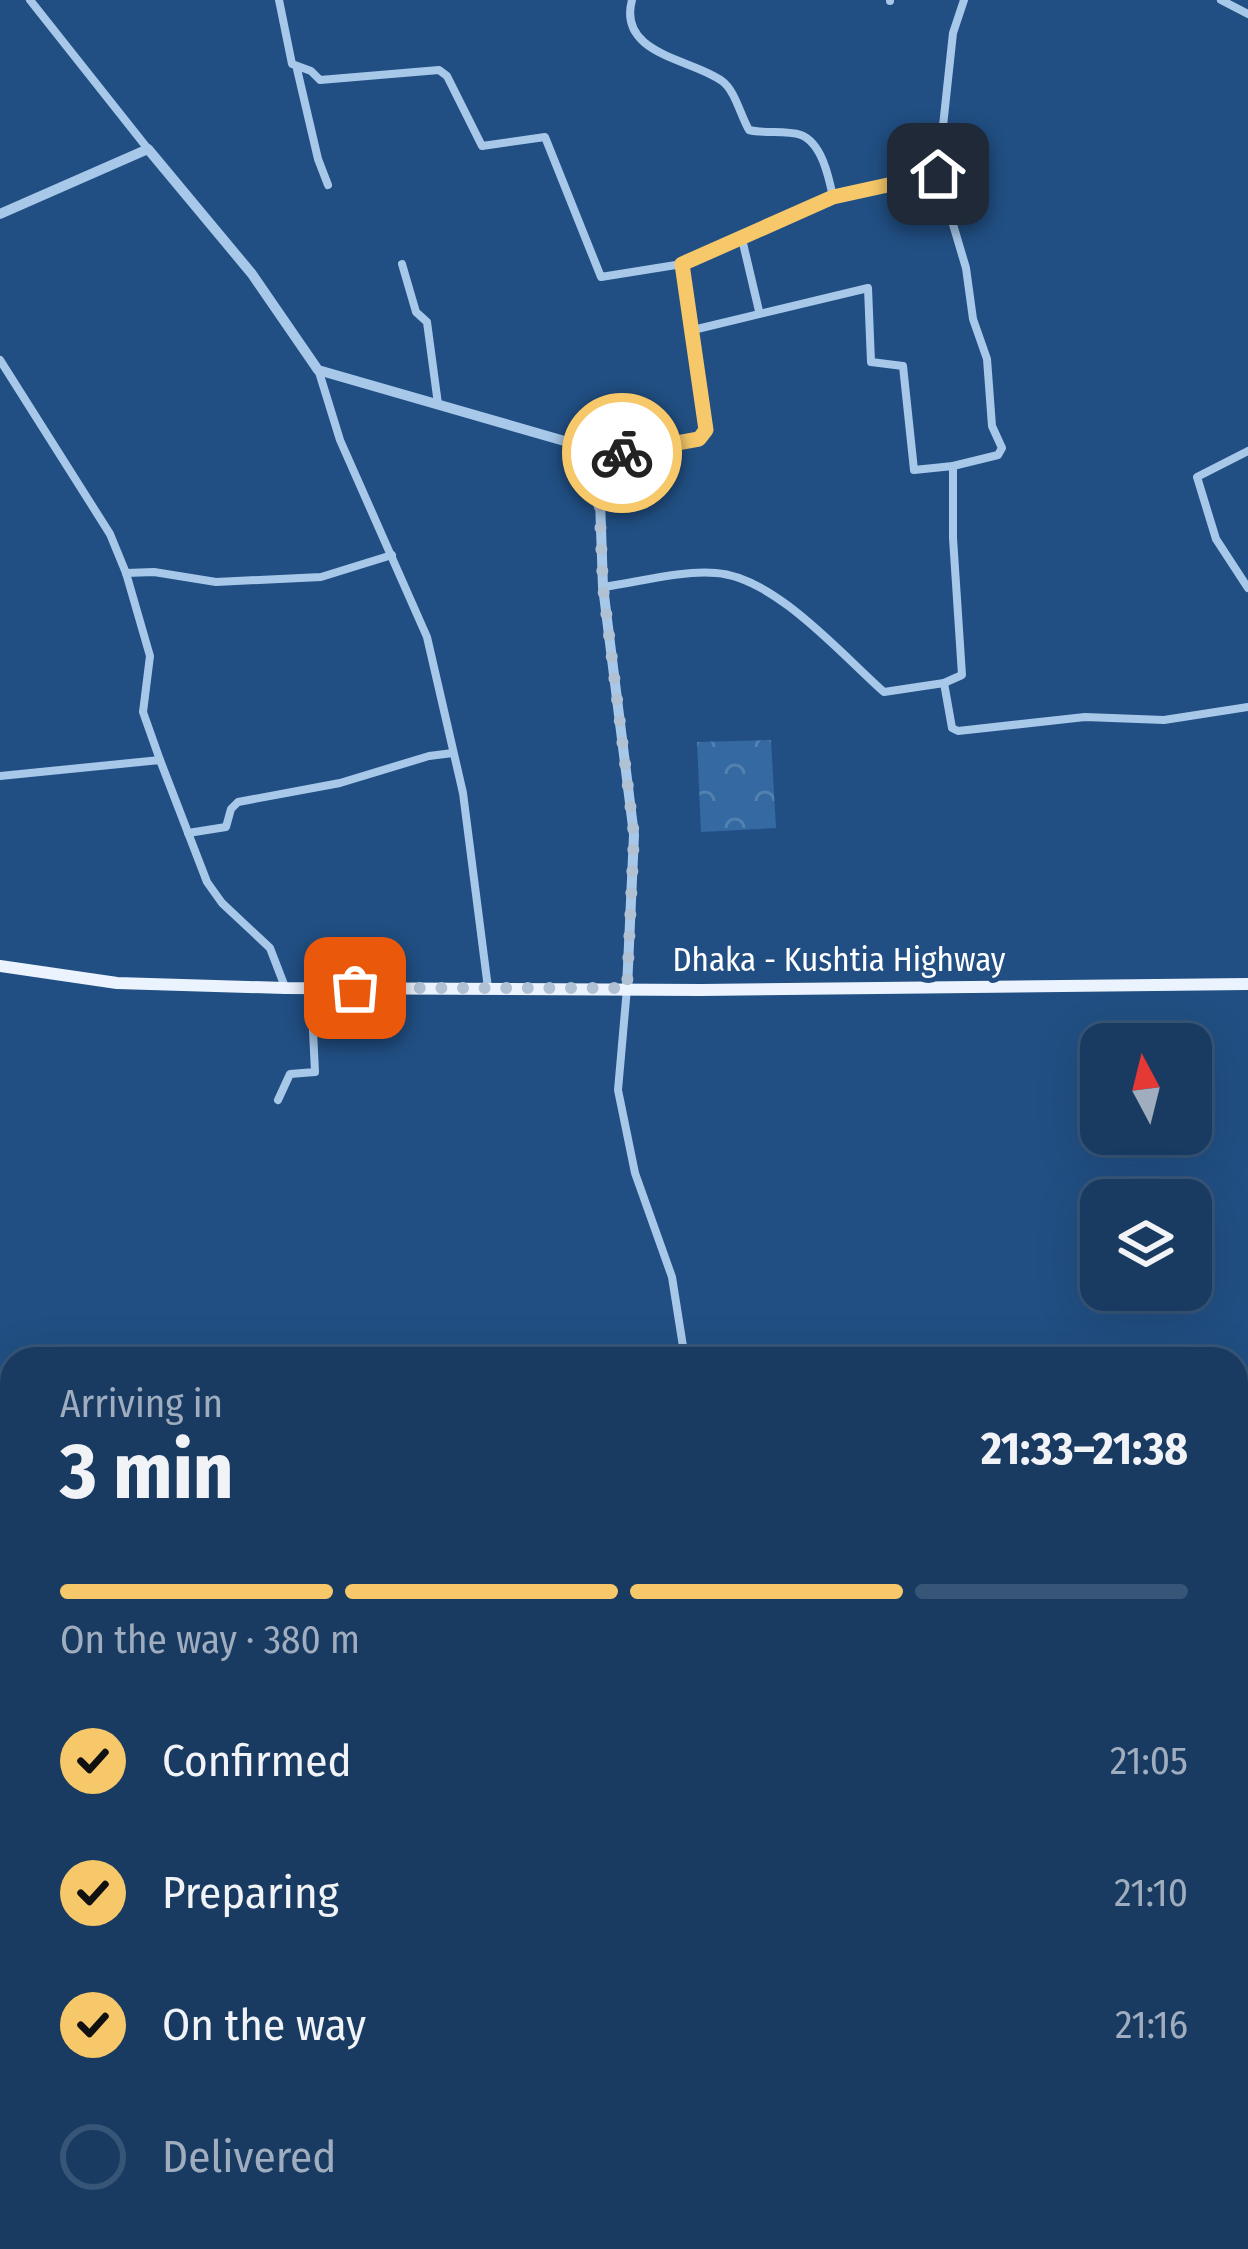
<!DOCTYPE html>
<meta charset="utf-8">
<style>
body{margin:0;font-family:"Fira Sans Condensed",sans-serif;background:#224268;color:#f1f3f6;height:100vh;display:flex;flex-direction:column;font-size:45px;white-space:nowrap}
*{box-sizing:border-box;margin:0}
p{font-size:39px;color:#9fadbe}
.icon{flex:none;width:66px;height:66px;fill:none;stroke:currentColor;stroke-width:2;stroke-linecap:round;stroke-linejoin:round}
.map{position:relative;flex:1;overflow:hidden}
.side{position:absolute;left:0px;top:1347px;width:1248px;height:903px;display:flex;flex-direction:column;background:#193b62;border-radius:36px 36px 0 0;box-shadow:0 12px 48px #0002,0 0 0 3px #375577}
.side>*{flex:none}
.needle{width:78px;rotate:353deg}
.controls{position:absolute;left:1080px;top:1023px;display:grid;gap:24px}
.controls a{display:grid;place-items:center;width:132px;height:132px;border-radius:24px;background:#193b62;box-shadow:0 12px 48px #0002,0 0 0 3px #375577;font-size:60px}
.pin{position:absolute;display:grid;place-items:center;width:102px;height:102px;color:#fff;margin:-51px;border-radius:24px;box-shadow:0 6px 18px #0006}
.courier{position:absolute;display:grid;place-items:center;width:120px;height:120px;margin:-60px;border:9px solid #f6c869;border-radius:50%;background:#fff;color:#222;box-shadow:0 3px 15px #0007}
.headline em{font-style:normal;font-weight:700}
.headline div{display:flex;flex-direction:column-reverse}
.headline{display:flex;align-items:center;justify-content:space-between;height:204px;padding:0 60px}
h1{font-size:78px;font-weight:700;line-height:90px}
.bar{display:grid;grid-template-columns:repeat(4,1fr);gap:18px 12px;align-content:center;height:144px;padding:0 60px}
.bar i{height:15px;border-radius:9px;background:#375577}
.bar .selected{background:#f6c869}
.bar p{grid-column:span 4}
ol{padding:0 60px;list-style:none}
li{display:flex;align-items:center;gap:36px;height:132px}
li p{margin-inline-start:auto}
li .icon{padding:12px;border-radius:50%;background:#f6c869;color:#111;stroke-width:4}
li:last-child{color:#9fadbe}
li i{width:66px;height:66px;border:6px solid #375577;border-radius:50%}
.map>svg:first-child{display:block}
</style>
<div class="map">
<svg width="1248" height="2249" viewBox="0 0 1248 2249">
<defs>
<pattern id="park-crowns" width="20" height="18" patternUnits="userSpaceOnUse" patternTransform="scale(3)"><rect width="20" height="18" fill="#3469a1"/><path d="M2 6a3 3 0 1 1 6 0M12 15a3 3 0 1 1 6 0" fill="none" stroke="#5280af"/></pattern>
</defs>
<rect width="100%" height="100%" fill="#214f83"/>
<!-- park -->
<path fill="url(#park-crowns)" d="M771 740 776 828 701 832 697 742Z"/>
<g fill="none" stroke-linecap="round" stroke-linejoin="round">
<!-- minor -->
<g stroke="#a8c8e9" stroke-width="8">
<path d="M30 0 148 149"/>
<path d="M279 0 292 64 311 71 320 80 439 70 447 76 482 146 545 137 601 277 682 264 833 197 938 174"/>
<path d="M632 0C617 55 693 59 722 81 735 90 741 117 749 130 765 134 785 130 801 135 822 143 829 178 833 197"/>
<path d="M890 0V1"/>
<path d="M1221 0 1248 14"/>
<path d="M297 69 318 159 328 185"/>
<path d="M742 239 759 311"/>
<path d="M402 264 416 312 427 322 438 404"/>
<path d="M693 330 868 288 871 362 903 366 914 470 953 466"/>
<path d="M0 360 110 534 126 573 150 656 143 712 160 760"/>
<path d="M319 372 340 440 427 637 463 793 488 988"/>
<path d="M1248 451 1197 477 1216 539 1248 588"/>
<path d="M594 459 705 435 704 395 682 264"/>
<path d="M126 573 154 572 216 582 321 577 392 555"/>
<path d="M603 587C639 582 681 570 716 573 775 577 842 655 884 692L944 683 952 728 958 731 1085 717 1164 720 1248 707"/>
<path d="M944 683 962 675 953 538V466L998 455 1002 448 992 426 987 359 973 319 966 268 938 174 935 136 943 126 953 33 964 0"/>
<path d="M0 776 160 760 207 882 222 903 270 948 285 987"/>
<path d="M188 833 226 827 231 809 238 802 340 783 429 756 453 753"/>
<path d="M627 988 618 1090 635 1173 672 1277 685 1359"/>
<path d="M278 1100 290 1074 315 1072 311 989"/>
<path d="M1236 2227 1248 2247"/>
<path d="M629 2249 631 2238"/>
</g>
<!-- tertiary -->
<path stroke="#a8c8e9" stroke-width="10" d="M0 214 148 149 252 274 318 370 568 442 588 452 599 470 603 587 634 835 627 988"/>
<!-- primary -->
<path stroke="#ebf3fe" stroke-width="12" d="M0 966 117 983 285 988 701 990 1248 984"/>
</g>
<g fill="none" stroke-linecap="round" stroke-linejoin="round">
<!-- done -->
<path stroke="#b1c1d4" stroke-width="12" stroke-dasharray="0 21.6" d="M355 988H627L634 835 603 587 598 470 595 459 622 453"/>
<!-- route -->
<path stroke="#f6c869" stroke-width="15" d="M622 453 699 439 706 430 682 264 833 197 938 174"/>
</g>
<g text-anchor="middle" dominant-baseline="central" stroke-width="10" stroke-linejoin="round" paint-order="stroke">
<!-- street labels -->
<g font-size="33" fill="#fff" stroke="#214f83">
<text x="839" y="960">Dhaka - Kushtia Highway</text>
</g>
</g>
</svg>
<div class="controls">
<a><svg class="needle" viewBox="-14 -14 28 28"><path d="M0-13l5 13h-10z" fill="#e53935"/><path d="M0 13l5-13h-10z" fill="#9fadbe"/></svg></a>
<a><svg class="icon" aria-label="layers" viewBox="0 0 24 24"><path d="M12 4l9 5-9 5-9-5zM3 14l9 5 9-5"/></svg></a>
</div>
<div class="pin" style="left:355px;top:988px;background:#ea580c"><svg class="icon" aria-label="bag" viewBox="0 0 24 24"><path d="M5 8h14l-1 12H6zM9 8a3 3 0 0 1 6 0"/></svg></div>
<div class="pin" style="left:938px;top:174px;background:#1f2937"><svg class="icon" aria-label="home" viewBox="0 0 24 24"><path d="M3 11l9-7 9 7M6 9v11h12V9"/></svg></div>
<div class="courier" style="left:622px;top:453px"><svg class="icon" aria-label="bike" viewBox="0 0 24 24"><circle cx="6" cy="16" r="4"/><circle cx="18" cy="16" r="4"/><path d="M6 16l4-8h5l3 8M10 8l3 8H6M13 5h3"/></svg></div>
<section class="side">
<div class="headline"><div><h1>3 min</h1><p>Arriving in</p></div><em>21:33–21:38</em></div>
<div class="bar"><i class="selected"></i><i class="selected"></i><i class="selected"></i><i></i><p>On the way · 380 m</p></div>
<ol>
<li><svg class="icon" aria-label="check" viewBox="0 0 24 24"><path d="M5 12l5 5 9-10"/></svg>Confirmed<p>21:05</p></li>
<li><svg class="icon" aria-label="check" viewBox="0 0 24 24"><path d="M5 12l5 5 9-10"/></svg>Preparing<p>21:10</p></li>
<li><svg class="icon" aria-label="check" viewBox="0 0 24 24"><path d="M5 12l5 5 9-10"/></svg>On the way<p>21:16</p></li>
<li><i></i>Delivered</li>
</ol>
</section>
</div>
